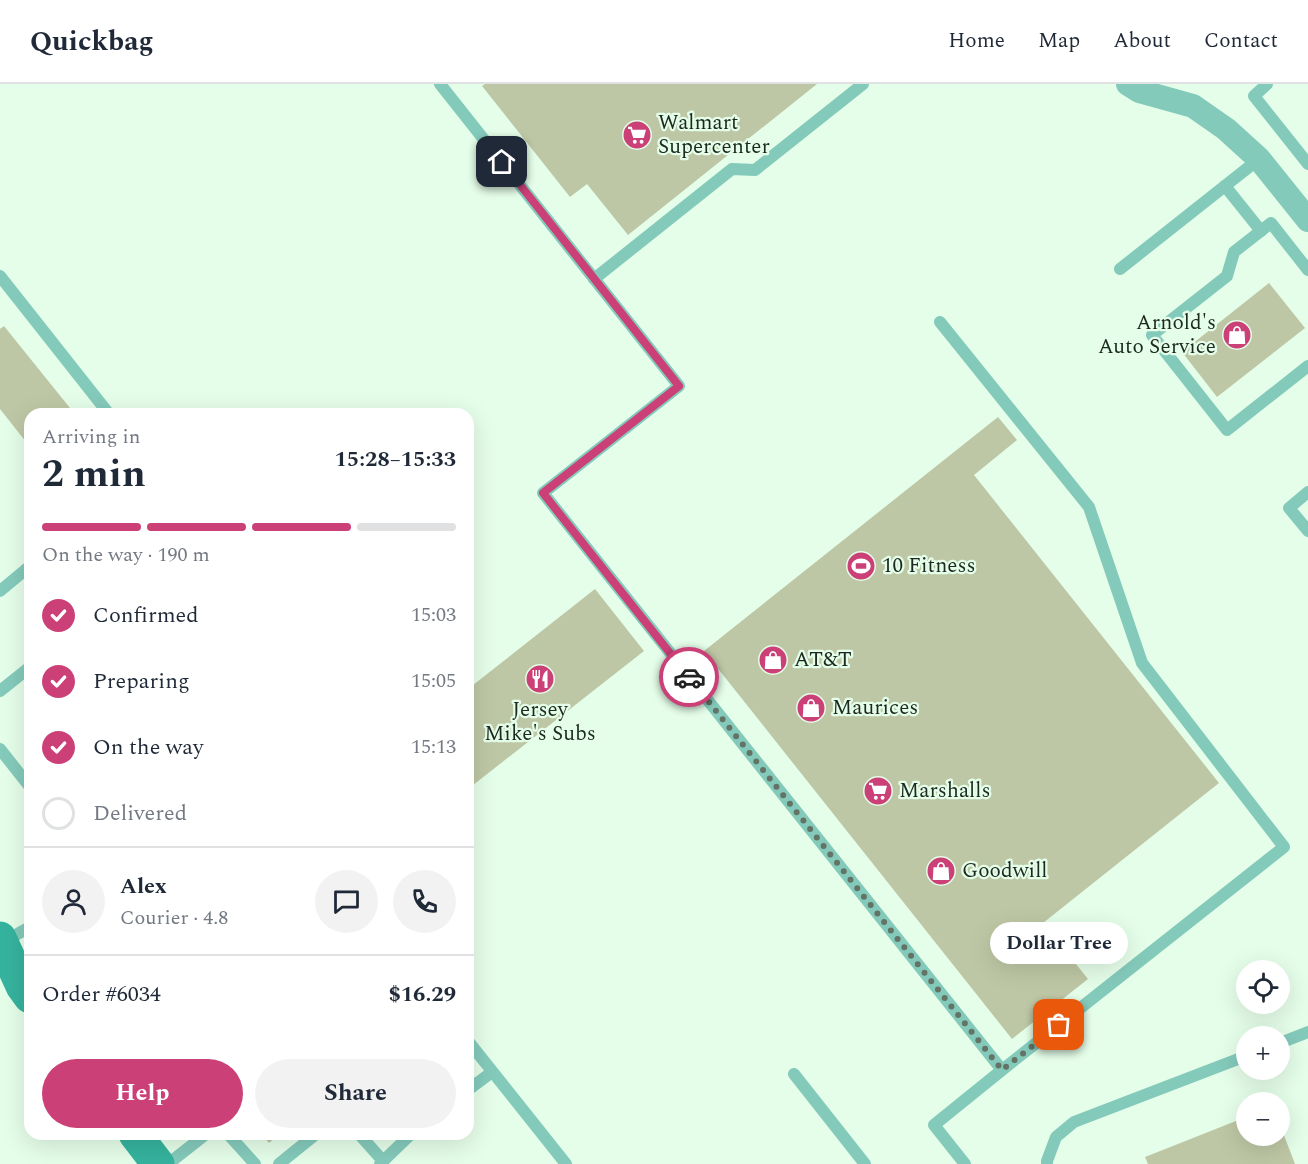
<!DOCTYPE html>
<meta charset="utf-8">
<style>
body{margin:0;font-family:Spectral,serif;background:#f2f2f3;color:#1f2937;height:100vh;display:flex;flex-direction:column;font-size:22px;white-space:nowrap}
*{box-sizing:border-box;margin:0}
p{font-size:20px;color:#747a83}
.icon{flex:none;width:33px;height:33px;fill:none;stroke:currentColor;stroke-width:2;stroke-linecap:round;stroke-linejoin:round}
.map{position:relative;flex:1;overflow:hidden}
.panel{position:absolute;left:24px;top:324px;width:450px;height:732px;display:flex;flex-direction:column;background:#fff;border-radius:18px;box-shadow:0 6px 24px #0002}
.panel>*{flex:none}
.buttons{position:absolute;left:1236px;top:876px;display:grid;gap:12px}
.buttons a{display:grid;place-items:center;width:54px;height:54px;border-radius:50%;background:#fff;box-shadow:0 6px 24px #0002;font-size:30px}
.pin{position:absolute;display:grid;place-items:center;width:51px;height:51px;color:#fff;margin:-26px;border-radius:12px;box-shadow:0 3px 9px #0006}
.courier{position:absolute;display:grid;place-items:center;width:60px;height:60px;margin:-30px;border:4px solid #ca4077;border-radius:50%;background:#fff;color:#222;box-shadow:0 2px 8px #0007}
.bubble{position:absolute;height:42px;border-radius:21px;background:#fff;box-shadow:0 6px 24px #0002;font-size:20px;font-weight:700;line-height:42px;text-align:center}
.headline em{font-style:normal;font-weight:700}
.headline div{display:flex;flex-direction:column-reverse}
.headline{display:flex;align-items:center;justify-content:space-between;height:102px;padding:0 18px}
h1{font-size:39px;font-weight:700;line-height:45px}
.bar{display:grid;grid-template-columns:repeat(4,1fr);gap:9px 6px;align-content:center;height:72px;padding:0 18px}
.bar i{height:8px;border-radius:4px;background:#e0e1e3}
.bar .active{background:#ca4077}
.bar p{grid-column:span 4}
.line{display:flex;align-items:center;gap:15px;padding:0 18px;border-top:2px solid #e0e1e3}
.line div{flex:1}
.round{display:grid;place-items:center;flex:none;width:63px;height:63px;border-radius:32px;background:#f2f2f3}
ol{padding:0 18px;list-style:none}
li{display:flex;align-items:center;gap:18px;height:66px}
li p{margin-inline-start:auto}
li .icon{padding:6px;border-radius:50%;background:#ca4077;color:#fff;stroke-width:4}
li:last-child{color:#747a83}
li i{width:33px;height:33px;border:3px solid #e0e1e3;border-radius:50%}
.action{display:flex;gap:12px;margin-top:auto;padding:12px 18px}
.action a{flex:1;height:69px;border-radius:36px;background:#ca4077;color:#fff;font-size:24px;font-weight:700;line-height:69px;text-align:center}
.action a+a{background:#f2f2f3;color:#1f2937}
header{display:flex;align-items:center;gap:36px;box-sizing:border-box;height:84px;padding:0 30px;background:#fff;border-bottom:2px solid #e0e1e3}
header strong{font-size:28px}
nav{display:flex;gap:33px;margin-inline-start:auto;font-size:21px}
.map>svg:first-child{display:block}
</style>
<header>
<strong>Quickbag</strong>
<nav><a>Home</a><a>Map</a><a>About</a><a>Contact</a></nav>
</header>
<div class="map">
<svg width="1308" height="1080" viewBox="0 0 1308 1080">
<rect width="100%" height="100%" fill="#e5fee9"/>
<!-- building -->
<g fill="#bec7a5">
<path d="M485 0H817L628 151 587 100 570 113 482 2Z"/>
<path d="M1269 199 1305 244 1217 313 1182 268Z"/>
<path d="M4 242 74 329 73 330H30V363L0 325V245Z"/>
<path d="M998 333 1017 356 974 391 1219 699 1043 839 1088 895 1012 955 704 567Z"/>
<path d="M595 505 644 567 468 705V605Z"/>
<path d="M1246 1033V1052H1280V1041L1295 1080H1148L1145 1073Z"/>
<path d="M261 1050H280L269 1059Z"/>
</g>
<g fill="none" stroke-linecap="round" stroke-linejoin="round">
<!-- service -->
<g stroke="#84cabb" stroke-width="12">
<path d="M440 0 679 302 543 409 1002 986 934 1041 965 1080"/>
<path d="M1267 0 1254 12 1308 80"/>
<path d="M1225 102 1261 147"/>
<path d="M1120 185 1259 75"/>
<path d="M1308 186 1271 139 1234 168 1227 192 1152 251 1227 346 1308 282"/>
<path d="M0 192 109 330"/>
<path d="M594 195 732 85 755 86 863 0"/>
<path d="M940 238 1089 423 1142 579 1284 763 1002 986"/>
<path d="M1308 408 1289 424 1308 447"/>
<path d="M0 507 30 482"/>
<path d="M0 607 30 583"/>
<path d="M0 665 30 703"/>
<path d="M3 858 30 843"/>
<path d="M468 957 566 1080"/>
<path d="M1280 959 1308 948"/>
<path d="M794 990 865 1080"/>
<path d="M468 1006 492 988"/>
<path d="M228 1050 255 1080"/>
<path d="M359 1050 383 1077"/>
<path d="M168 1080 206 1050"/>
<path d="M279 1080 316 1050"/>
<path d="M380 1080 411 1050"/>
<path d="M1047 1080V1077L1056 1053 1074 1038 1246 972"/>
</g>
<!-- minor -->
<path stroke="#84cabb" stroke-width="24" d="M1128 0 1139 7 1193 22 1226 45 1259 75 1308 136"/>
<!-- secondary -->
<g stroke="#35b39e" stroke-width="33">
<path d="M0 854 22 902 30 913"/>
<path d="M135 1050 158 1080"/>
</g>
</g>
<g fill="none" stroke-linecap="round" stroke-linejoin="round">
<!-- done -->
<path stroke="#637365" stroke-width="6" stroke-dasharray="0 10.8" d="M689 593 1002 986 1059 941"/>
<!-- route -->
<path stroke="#ca4077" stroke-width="8" d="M502 78 679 302 543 409 689 593"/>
</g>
<!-- icons -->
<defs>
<g id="supermarket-disc" transform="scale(1.5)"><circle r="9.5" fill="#ca4077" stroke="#e5fee9"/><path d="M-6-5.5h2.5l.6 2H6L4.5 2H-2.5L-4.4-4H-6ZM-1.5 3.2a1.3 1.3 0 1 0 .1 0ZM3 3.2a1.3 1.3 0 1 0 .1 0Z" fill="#fff"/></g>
<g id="shop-disc" transform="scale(1.5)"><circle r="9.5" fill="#ca4077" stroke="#e5fee9"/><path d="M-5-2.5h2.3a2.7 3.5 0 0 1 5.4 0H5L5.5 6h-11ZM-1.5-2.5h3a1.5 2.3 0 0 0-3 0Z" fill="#fff"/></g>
<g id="stadium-disc" transform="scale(1.5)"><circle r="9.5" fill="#ca4077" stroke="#e5fee9"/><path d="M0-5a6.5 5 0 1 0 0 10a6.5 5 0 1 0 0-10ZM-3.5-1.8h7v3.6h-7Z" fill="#fff"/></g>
<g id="restaurant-disc" transform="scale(1.5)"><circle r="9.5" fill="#ca4077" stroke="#e5fee9"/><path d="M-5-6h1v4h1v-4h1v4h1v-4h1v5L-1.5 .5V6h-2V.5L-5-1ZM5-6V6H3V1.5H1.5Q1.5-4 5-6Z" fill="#fff"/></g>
</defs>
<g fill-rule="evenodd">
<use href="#supermarket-disc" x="637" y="51"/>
<use href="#shop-disc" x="1237" y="251"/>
<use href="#stadium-disc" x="861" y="482"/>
<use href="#shop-disc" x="773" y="576"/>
<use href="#restaurant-disc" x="540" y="595"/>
<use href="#shop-disc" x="811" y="624"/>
<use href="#supermarket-disc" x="878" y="707"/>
<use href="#shop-disc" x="941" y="787"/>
</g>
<g text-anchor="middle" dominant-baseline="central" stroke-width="4.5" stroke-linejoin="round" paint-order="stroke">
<!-- poi labels -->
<g font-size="21" fill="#1d281e" stroke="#e5fee9" text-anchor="start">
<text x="658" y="39">Walmart<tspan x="658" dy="24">Supercenter</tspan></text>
<text x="1216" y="239" text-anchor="end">Arnold's<tspan x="1216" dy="24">Auto Service</tspan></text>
<text x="882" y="482">10 Fitness</text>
<text x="794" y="576">AT&amp;T</text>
<text x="832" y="624">Maurices</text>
<text x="540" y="626" text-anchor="middle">Jersey<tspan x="540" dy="24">Mike's Subs</tspan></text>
<text x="899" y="707">Marshalls</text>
<text x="962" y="787">Goodwill</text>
</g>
</g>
</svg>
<div class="buttons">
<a><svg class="icon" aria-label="locate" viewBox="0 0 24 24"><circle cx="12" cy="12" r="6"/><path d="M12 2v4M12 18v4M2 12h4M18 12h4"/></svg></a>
<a>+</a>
<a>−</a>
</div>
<div class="pin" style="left:1059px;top:941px;background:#ea580c"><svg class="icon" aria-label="bag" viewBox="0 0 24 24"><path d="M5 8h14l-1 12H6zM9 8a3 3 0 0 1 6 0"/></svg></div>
<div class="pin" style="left:502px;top:78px;background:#1f2937"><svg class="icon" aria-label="home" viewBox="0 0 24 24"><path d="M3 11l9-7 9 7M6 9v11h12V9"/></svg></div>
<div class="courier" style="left:689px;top:593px"><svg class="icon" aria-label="car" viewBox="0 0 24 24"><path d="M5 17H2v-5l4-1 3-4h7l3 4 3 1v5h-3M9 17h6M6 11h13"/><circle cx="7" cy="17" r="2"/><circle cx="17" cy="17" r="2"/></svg></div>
<div class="bubble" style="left:990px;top:838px;width:138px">Dollar Tree</div>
<section class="panel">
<div class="headline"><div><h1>2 min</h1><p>Arriving in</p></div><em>15:28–15:33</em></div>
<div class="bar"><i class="active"></i><i class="active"></i><i class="active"></i><i></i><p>On the way · 190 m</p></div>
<ol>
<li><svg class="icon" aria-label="check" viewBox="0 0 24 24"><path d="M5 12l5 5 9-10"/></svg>Confirmed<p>15:03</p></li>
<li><svg class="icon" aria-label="check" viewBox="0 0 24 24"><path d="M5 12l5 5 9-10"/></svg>Preparing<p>15:05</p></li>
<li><svg class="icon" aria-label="check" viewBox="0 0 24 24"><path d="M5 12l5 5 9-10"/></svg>On the way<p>15:13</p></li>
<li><i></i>Delivered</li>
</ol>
<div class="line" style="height:108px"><a class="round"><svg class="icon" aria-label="person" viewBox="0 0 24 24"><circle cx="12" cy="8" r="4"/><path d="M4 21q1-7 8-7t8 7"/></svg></a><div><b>Alex</b><p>Courier · 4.8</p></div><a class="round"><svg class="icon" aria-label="chat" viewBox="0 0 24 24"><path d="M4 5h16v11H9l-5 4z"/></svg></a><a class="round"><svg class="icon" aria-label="phone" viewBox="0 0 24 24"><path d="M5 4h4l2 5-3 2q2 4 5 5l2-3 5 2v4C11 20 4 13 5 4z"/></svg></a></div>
<div class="line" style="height:78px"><div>Order #6034</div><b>$16.29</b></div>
<div class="action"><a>Help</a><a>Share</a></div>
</section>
</div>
